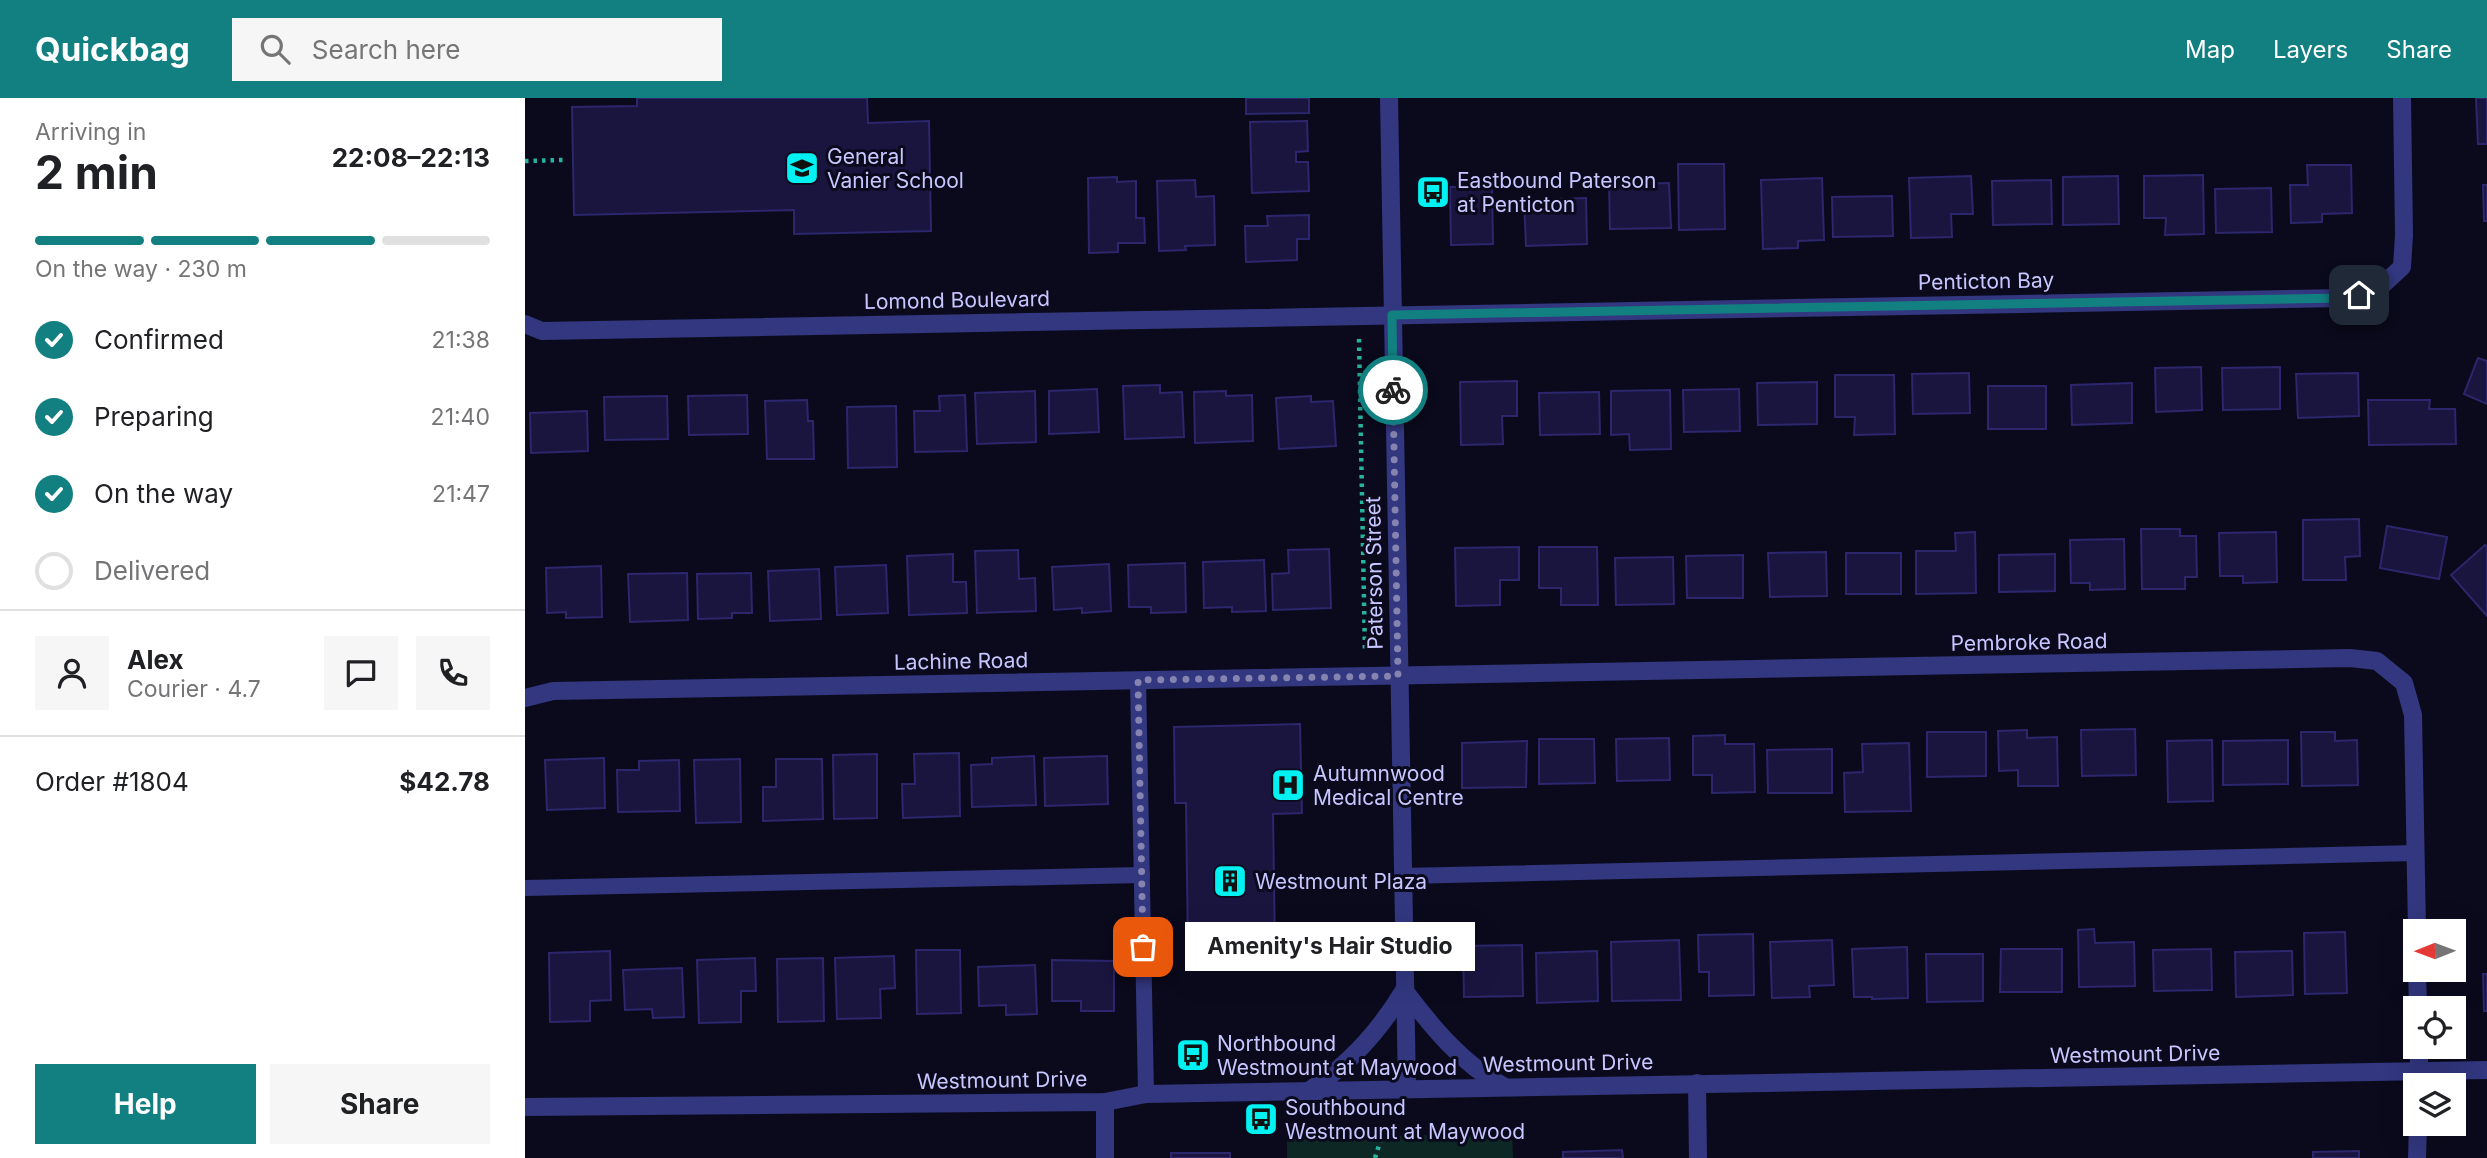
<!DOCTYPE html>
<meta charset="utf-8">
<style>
body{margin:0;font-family:Inter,sans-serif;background:#f6f6f6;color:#202124;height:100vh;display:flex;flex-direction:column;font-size:26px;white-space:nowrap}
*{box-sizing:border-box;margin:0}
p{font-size:23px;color:#757577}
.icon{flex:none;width:38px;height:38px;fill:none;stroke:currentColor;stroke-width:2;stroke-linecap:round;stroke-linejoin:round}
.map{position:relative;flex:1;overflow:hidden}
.panel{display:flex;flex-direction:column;background:#fff;width:525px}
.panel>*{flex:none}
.needle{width:46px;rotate:269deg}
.buttons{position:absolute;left:1878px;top:821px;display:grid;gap:14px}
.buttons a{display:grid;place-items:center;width:63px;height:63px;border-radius:0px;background:#fff;box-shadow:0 7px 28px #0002;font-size:35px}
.pin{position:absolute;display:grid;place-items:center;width:60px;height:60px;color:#fff;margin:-30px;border-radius:14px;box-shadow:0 4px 10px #0006}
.courier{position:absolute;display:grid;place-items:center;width:70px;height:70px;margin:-35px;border:5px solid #127f80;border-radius:50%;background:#fff;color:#222;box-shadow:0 2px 9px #0007}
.bubble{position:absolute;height:49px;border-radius:0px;background:#fff;box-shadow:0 7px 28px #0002;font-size:23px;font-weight:700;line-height:49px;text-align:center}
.summary em{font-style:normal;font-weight:700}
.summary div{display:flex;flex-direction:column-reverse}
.summary{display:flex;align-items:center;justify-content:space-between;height:119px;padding:0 35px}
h1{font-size:46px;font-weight:700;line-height:52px}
.bar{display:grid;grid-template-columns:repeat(4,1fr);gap:10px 7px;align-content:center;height:84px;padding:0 35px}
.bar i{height:9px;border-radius:5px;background:#e0e0e0}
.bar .current{background:#127f80}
.bar p{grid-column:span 4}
.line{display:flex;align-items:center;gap:18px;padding:0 35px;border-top:2px solid #e0e0e0}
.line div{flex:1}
.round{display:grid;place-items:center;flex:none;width:74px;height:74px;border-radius:0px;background:#f6f6f6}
ol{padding:0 35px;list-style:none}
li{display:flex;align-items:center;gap:21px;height:77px}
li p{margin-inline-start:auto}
li .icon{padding:7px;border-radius:50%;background:#127f80;color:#fff;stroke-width:4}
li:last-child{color:#757577}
li i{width:38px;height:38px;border:4px solid #e0e0e0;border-radius:50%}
.button{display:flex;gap:14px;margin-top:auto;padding:14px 35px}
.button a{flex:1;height:80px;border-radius:0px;background:#127f80;color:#fff;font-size:28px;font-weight:700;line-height:80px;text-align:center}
.button a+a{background:#f6f6f6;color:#202124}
header{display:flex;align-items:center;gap:42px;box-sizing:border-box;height:98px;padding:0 35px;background:#127f80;color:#fff}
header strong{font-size:33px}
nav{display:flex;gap:38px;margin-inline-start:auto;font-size:24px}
.search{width:490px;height:63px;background:#f6f6f6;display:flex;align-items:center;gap:18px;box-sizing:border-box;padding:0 24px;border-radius:0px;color:#757577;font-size:26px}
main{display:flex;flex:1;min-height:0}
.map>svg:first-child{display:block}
</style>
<header>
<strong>Quickbag</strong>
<div class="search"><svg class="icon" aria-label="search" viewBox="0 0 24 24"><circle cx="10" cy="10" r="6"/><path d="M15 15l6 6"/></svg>Search here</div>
<nav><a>Map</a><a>Layers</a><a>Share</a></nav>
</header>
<main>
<section class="panel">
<div class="summary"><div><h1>2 min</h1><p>Arriving in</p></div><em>22:08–22:13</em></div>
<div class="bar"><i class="current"></i><i class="current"></i><i class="current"></i><i></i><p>On the way · 230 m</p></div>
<ol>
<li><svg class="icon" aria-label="check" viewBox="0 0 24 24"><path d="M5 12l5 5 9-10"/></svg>Confirmed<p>21:38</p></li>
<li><svg class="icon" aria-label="check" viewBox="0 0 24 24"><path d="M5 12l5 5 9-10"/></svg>Preparing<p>21:40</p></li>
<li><svg class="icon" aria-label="check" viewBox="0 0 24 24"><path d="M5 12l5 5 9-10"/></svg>On the way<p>21:47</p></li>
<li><i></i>Delivered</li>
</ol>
<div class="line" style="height:126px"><a class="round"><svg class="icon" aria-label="person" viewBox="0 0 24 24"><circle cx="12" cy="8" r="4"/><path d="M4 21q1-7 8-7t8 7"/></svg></a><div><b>Alex</b><p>Courier · 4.7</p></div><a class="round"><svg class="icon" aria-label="chat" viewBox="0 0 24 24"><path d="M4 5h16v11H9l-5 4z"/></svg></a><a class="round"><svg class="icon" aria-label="phone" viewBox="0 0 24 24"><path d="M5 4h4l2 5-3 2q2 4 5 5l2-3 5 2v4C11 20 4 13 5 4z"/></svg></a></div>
<div class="line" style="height:91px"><div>Order #1804</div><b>$42.78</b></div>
<div class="button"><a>Help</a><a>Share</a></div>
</section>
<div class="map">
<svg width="1962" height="1060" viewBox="0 0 1962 1060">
<rect width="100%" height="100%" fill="#0b0a1d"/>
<!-- green -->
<path fill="#0d2724" d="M987 1036 988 1060H762V1039Z"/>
<!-- building -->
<g fill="#19153f" stroke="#2c266c" stroke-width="2">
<path d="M112 0H342L343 25 404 23 406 133 269 136V112L49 117 47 9 112 8Z"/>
<path d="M721 0H784V15L721 16Z"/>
<path d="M1951 0H1962V46H1953Z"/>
<path d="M782 23 783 53 771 54V64H783L784 93 727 95 725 24Z"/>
<path d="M1153 66H1199L1200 131 1154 132Z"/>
<path d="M1782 67H1826L1827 115 1797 116V124L1766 125 1765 87H1783Z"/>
<path d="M1678 77 1679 136 1640 137 1641 120H1619V78Z"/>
<path d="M1446 78 1448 116H1426L1427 139 1386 140 1384 80Z"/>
<path d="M1593 78 1594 126 1538 127V79Z"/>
<path d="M592 79V84L611 83V120H619L620 145H593V154L564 155 563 80Z"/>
<path d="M1297 80 1299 142 1273 143V150L1238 151 1236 82Z"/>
<path d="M670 82 671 99 689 98 690 147 660 148 661 152 634 153 632 83Z"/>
<path d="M1526 82 1527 126 1468 127 1467 83Z"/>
<path d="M1144 85 1146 130 1085 131 1084 87Z"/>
<path d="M1958 87H1962V123H1959Z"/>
<path d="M925 89H967L968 146 926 147Z"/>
<path d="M1746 90 1747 134 1691 135 1690 91Z"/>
<path d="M1367 98 1368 138 1308 139 1307 99Z"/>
<path d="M1061 100 1062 146 1001 148 999 102Z"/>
<path d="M784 117V141H772V162L721 164 720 128H743L742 118Z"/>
<path d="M1953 260 1962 263V306L1939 296Z"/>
<path d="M1676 269 1677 312 1631 314 1630 270Z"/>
<path d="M1755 269V311L1698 312 1697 270Z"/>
<path d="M1444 275 1445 315 1388 316 1387 276Z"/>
<path d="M1833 275 1834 318 1773 320 1771 276Z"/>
<path d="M1310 277H1369L1370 336 1329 337 1330 319H1310Z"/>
<path d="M992 283V318H977L978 346 936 347 935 284Z"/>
<path d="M1292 284V326L1233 327 1232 285Z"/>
<path d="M1607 285V325L1547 327 1546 287Z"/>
<path d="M635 287V295L657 294 659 339 600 341 598 288Z"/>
<rect x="1463" y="288" width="58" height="43"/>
<path d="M572 291 574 334 524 336V293Z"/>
<path d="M1214 291 1215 333 1159 334 1158 292Z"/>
<path d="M1145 292 1146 351 1105 352 1104 336 1086 337V293Z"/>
<path d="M510 293 511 344 452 346 450 295Z"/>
<path d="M701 293V298L727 297 728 343 670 345 669 294Z"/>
<path d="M1074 294 1075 336 1015 337 1014 295Z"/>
<path d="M222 297 223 336 164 337 163 298Z"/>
<path d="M440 297 442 353 390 354 389 313H415L414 298Z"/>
<path d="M142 298 143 341 80 342 79 299Z"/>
<path d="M786 298V304L808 303 811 348 754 351 751 300Z"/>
<path d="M282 302 283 323H288L289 361H242L240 303Z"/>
<path d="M1843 302H1905L1904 311H1930L1931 346 1844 347Z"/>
<path d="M371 308 372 369 323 370 322 309Z"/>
<path d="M62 313 63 353 6 355 5 315Z"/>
<path d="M1834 421 1835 458 1820 459 1821 482H1778V422Z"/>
<path d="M1862 428 1922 439 1914 481 1855 470Z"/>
<path d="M1616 431H1655V438H1671L1672 479H1660V491H1617Z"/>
<path d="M1450 434 1451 495 1391 496V453H1431L1430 435Z"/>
<path d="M1751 434 1752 484 1718 485V478H1695L1694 435Z"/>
<path d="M1599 441 1600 491 1565 492V485H1546L1545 442Z"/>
<path d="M1960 447 1962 449V518L1926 477Z"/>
<path d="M994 449V482H975V507L931 508 930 450Z"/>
<path d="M1014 449H1072L1073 507H1036V490H1014Z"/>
<path d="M804 451 806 510 748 512 747 476 764 475 763 452Z"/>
<path d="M493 452 494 481 510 480 511 513 452 515 450 453Z"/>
<path d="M1301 454 1302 498 1245 499 1243 455Z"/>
<rect x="1321" y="455" width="55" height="41"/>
<path d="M428 456V484H441L442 515 384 517 382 458Z"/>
<path d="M1530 456V493L1474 494V457Z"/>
<path d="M1218 457V500H1162L1161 458Z"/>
<path d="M1148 459 1149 506 1091 507 1090 460Z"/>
<path d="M739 462 741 513 707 514V509L679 510 678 464Z"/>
<path d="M660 465 661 514 626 515V509H604L603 467Z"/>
<path d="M584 466 586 513 557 515V510L529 512 527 469Z"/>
<path d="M361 467 363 515 312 517 310 469Z"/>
<path d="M76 468 77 519 41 520V514L22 515 21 470Z"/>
<path d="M294 471 296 521 245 523 243 473Z"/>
<path d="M162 475 163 522 105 524 103 476Z"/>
<path d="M226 475 227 515H207V520L173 521 172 476Z"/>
<path d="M775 626 777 715 748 716 750 851 663 852 661 705H650L649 629Z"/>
<path d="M1610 631 1611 677 1557 678 1556 632Z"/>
<path d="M1502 632V640L1532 639 1533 688H1493V672L1474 673 1473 633Z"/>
<path d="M1402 634H1461V678L1402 679Z"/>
<path d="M1776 634H1810V643L1832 642 1833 687 1777 688Z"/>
<path d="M1200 637V646H1229L1230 694 1187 695V677H1168V638Z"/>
<path d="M1144 640 1145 682 1092 683 1091 641Z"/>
<path d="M1014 641H1069L1070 685 1014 686Z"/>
<path d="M1687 642 1688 703 1643 704 1642 643Z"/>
<path d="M1763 642V686L1698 687V643Z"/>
<path d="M1002 643 1001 689 937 690V645Z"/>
<path d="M1384 645 1386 713 1320 714 1319 675 1338 674 1337 646Z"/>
<path d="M1307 651V695H1243L1242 652Z"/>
<path d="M434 655 435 718 378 720 377 686H390L389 656Z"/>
<path d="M352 656V720L309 721 308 657Z"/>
<path d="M509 658 511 707 447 709 446 667 467 666V660Z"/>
<path d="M582 658 583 706 520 708 519 660Z"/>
<path d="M79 660 80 710 22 712 20 662Z"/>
<path d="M215 661 216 724 171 725 169 662Z"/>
<path d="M251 661H297L298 721 238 723V689H251Z"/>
<path d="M154 662 155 713 93 714 92 672H114V663Z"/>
<path d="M1569 831 1570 845 1609 844 1610 888 1554 889 1553 832Z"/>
<path d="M1820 834 1822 895 1780 896 1779 835Z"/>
<path d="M1228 836 1229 897 1184 898V874H1174L1173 837Z"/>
<path d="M1154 842 1156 902 1087 903 1086 844Z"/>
<path d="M1307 842 1309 887 1284 888 1285 899 1247 900 1245 844Z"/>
<path d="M997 847 998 898 939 899 938 848Z"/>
<path d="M1382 849 1383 900 1347 901V899H1329L1327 851Z"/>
<path d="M1476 851H1537V894H1475Z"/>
<path d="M1686 851 1687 892 1629 893 1628 852Z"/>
<path d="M391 852H435L436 915 392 916Z"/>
<path d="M85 853 86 902 65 903V923L25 924 24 855Z"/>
<path d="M1072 853 1073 903 1012 905 1011 855Z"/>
<path d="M1767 853 1768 897 1711 899 1710 854Z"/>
<path d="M1401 856H1458V903L1402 904Z"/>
<path d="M369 858 370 890 355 891 356 920 312 921 310 860Z"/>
<path d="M230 860 231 893H216V924L174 925 172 862Z"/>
<path d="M298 860 299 923 253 924 252 861Z"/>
<path d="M527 862 589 863V913H556V903H527Z"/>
<path d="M510 867 512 916 481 917V907L454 908 453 869Z"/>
<path d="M157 870 159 919 128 920 127 911 100 912 98 872Z"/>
<path d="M1958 876H1962V913H1959Z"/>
<path d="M1097 1052 1098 1060H1038V1054Z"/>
<path d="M1834 1053V1060H1788V1054Z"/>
<rect x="646" y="1055" width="59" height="5"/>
</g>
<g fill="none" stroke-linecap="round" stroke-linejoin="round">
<!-- path -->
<g stroke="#25b49d" stroke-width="4.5" stroke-dasharray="3.5 5" stroke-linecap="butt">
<path d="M0 63 38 62"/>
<path d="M834 241 840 555"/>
<path d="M850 1060 860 1028"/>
</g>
<!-- service -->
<g stroke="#32377f" stroke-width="16">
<path d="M613 582 621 996"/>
<path d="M878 778 1891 755"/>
<path d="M0 790 617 777"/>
</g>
<!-- minor -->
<g stroke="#32377f" stroke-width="18">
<path d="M864 0 882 990"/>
<path d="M0 226 17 233 1819 200 1849 195 1877 169 1879 137 1877 0"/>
<path d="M0 600 28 593 1825 560 1852 563 1879 585 1888 617 1892 833"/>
<path d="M1892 872 1893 910"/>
<path d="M1894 948V987"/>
<path d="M1172 985 1173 1060"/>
<path d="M580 1004V1060"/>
<path d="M1892 1060 1893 1026"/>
</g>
<!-- tertiary -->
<g stroke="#32377f" stroke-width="18">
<path d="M785 992C825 966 854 934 879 892 907 929 937 966 978 988"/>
<path d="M0 1009 580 1004 621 996 1962 972"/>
</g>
</g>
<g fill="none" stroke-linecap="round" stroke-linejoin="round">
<!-- done -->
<path stroke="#8584b0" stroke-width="7" stroke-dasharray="0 12.6" d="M618 849 613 582 873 578 868 292"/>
<!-- route -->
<path stroke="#127f80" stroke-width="9" d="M868 292 867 217 1819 200 1834 197"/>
</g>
<!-- icons -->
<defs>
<g id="school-square" transform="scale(1.75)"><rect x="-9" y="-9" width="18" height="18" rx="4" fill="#00f1f1" stroke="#0b0a1d"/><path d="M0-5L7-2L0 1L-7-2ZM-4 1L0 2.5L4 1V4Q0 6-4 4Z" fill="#111"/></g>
<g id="bus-square" transform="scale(1.75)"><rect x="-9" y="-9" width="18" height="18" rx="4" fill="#00f1f1" stroke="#0b0a1d"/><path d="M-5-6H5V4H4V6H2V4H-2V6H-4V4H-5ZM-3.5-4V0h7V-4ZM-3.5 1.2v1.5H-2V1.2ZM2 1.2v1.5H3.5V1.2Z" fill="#111"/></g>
<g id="hospital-square" transform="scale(1.75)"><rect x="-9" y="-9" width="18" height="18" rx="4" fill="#00f1f1" stroke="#0b0a1d"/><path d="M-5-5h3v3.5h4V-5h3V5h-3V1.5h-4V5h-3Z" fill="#111"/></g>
<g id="building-square" transform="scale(1.75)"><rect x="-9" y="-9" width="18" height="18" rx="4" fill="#00f1f1" stroke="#0b0a1d"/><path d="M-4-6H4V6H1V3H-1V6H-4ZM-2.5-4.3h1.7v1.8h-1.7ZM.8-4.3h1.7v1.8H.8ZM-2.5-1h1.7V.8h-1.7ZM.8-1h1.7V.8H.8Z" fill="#111"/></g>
</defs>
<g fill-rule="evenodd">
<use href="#school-square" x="277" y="70"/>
<use href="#bus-square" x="908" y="94"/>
<use href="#hospital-square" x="763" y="687"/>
<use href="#building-square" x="705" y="783"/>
<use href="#bus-square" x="668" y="957"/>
<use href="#bus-square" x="736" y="1021"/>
</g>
<g text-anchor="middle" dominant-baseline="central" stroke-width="6" stroke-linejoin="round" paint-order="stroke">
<!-- poi labels -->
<g font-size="21" fill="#c7c6ff" stroke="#0b0a1d" text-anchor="start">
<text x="302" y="58">General<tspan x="302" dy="24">Vanier School</tspan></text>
<text x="932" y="82">Eastbound Paterson<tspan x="932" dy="24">at Penticton</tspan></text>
<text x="788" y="675">Autumnwood<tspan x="788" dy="24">Medical Centre</tspan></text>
<text x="730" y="783">Westmount Plaza</text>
<text x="692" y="945">Northbound<tspan x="692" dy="24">Westmount at Maywood</tspan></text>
<text x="760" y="1009">Southbound<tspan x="760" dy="24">Westmount at Maywood</tspan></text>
</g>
<!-- street labels -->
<g font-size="21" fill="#c7c6ff" stroke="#0b0a1d">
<text transform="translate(1461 183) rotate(-1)">Penticton Bay</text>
<text transform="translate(432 202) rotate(-1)">Lomond Boulevard</text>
<text transform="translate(849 475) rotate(-91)">Paterson Street</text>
<text transform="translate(1504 544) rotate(-1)">Pembroke Road</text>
<text transform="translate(436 563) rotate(-1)">Lachine Road</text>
<text transform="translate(1610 956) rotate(-1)">Westmount Drive</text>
<text transform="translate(1043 965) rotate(-1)">Westmount Drive</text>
<text transform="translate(477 982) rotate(-1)">Westmount Drive</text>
</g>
</g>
</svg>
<div class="buttons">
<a><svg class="needle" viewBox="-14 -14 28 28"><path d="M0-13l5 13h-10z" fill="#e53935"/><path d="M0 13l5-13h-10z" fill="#757577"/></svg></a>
<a><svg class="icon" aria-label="locate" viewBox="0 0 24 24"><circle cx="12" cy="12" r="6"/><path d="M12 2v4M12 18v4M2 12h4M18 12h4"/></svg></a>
<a><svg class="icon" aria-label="layers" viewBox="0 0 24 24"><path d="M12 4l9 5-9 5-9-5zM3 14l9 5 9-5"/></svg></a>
</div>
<div class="pin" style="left:618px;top:849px;background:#ea580c"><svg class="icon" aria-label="bag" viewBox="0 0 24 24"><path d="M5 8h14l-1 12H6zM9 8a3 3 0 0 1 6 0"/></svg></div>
<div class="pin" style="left:1834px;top:197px;background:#1f2937"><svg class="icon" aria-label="home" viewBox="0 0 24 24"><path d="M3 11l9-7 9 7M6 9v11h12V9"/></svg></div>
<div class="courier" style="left:868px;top:292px"><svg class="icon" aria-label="bike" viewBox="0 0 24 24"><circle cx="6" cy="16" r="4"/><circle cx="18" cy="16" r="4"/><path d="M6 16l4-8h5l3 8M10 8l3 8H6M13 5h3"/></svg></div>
<div class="bubble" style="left:660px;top:824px;width:290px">Amenity's Hair Studio</div>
</div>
</main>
